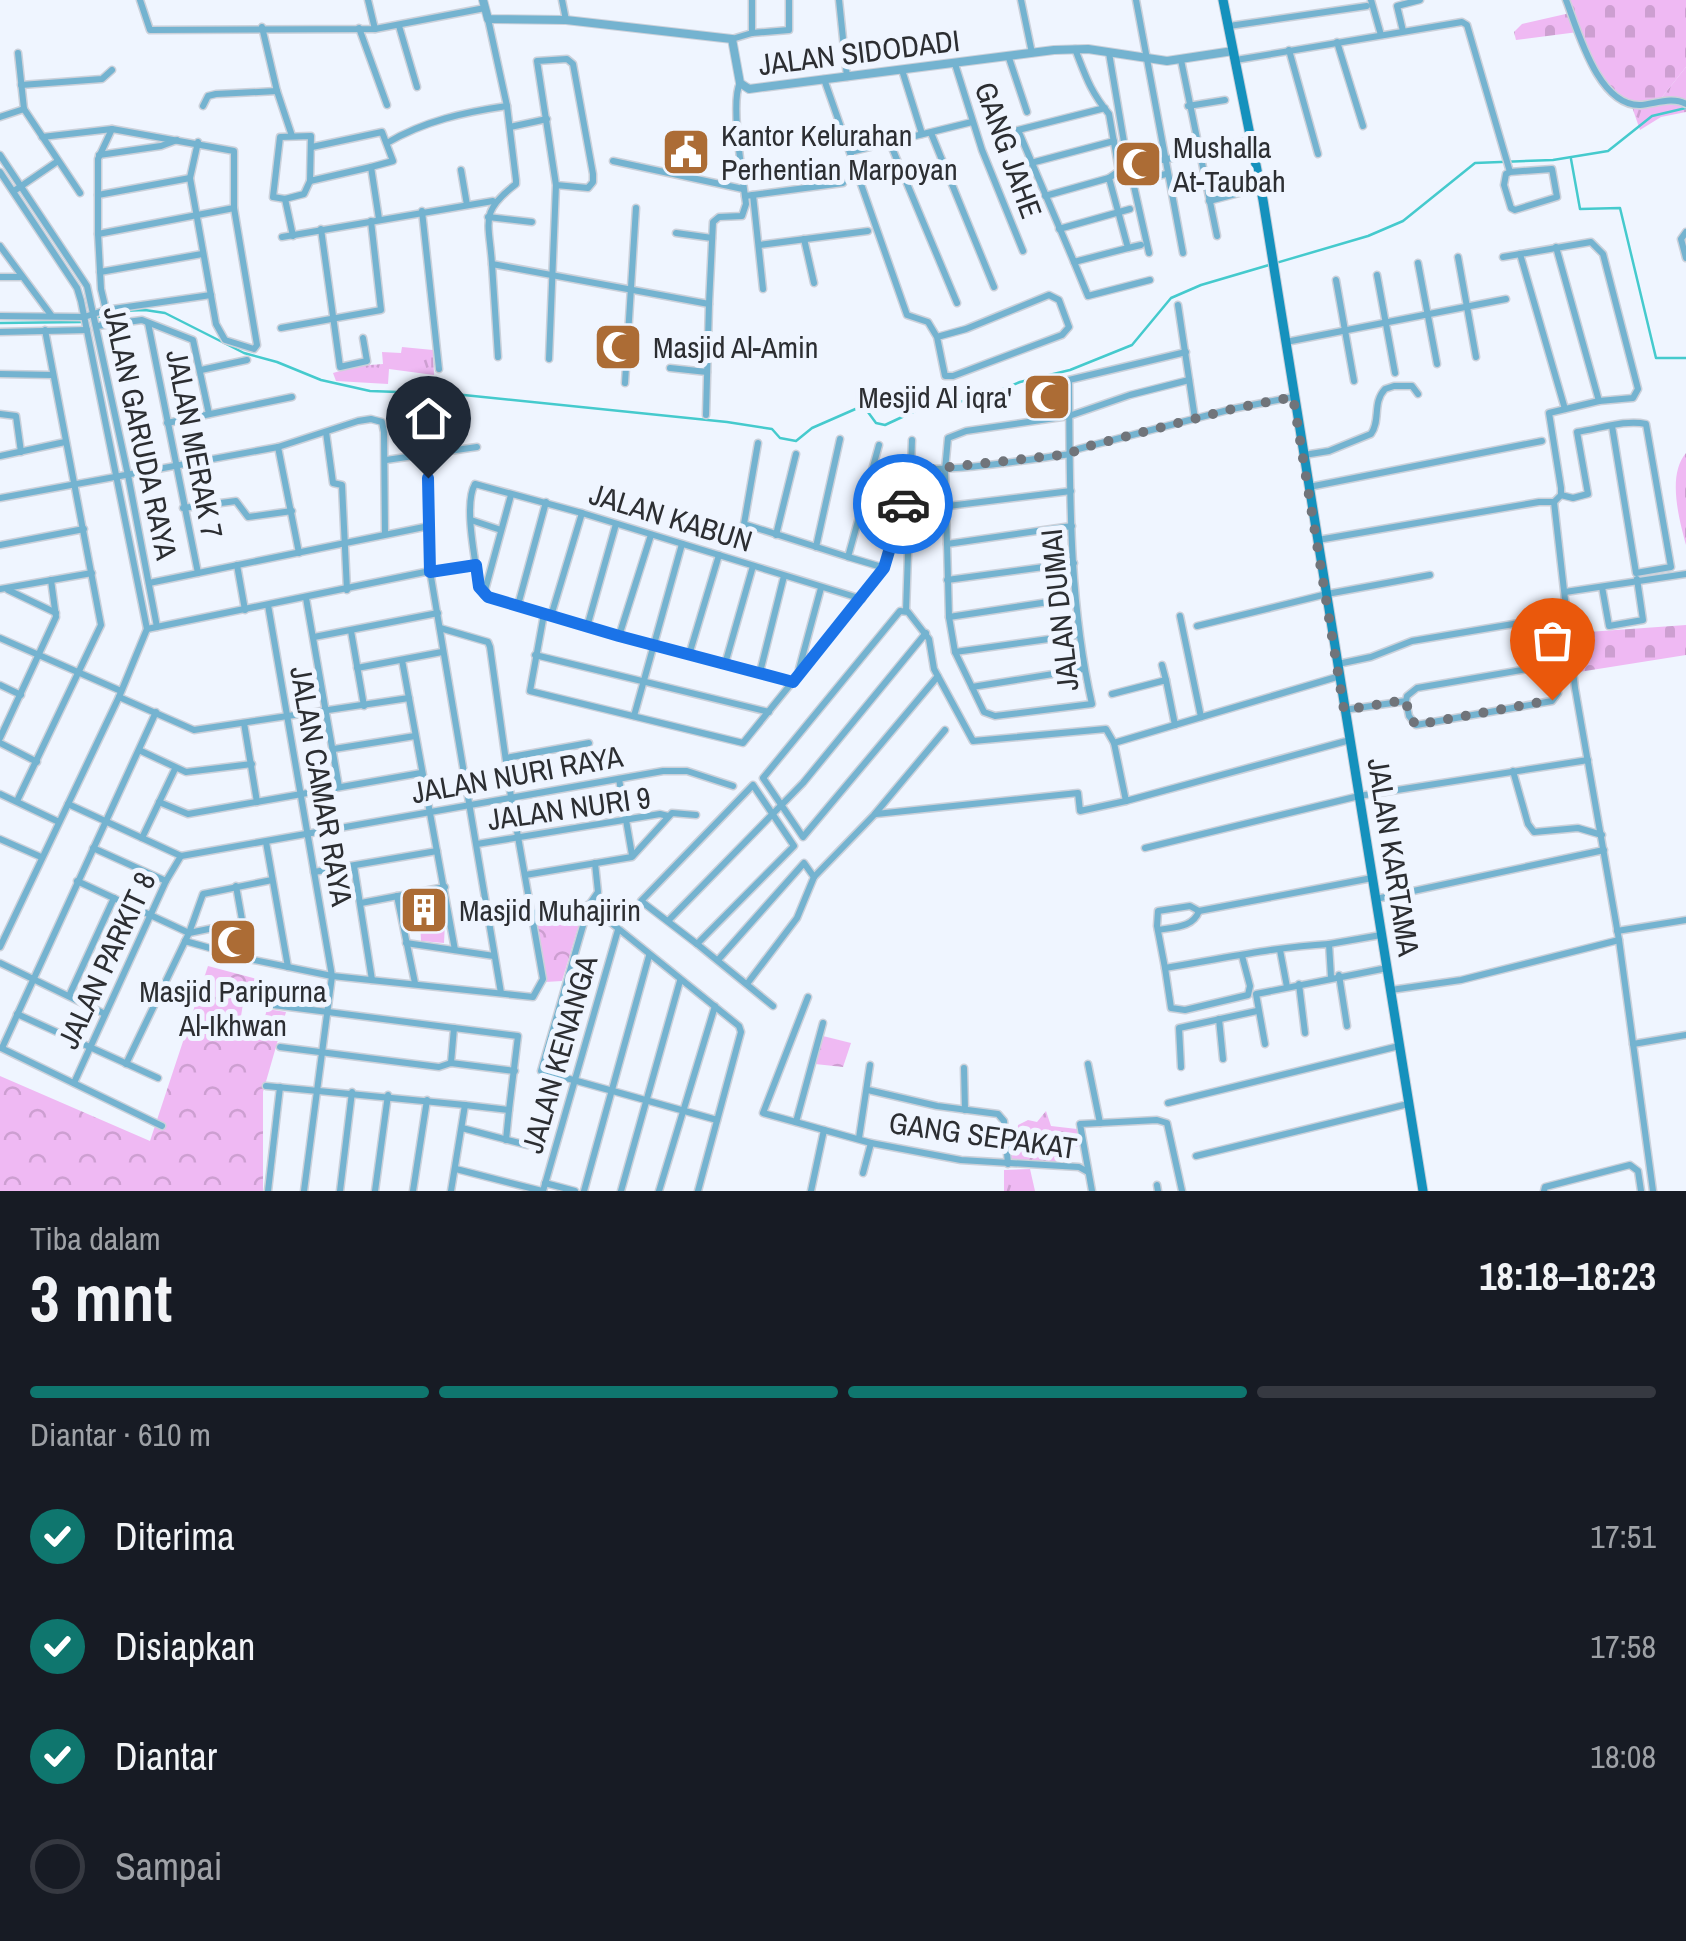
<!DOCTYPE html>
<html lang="id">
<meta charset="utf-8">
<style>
body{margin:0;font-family:"Archivo Narrow",sans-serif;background:#242831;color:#f1f3f6;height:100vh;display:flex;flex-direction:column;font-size:38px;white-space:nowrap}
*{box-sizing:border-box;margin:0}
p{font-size:32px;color:#9ea1a6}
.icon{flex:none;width:55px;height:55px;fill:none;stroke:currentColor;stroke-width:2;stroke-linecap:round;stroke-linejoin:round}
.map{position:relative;height:1191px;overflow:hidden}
.side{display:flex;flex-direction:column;background:#171b24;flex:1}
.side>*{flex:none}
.pin{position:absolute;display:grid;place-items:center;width:85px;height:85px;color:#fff;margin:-102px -42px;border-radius:50% 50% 50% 0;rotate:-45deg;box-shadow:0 0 10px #0007}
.pin .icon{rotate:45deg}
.courier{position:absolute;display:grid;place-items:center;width:100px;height:100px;margin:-50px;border:8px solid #1a73e8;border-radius:50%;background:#fff;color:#222;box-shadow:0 2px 12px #0007}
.headline em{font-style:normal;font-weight:700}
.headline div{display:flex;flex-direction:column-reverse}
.headline{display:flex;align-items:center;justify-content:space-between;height:170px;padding:0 30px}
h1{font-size:65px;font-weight:700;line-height:75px}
.bar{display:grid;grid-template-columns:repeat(4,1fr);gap:15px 10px;align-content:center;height:120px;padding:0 30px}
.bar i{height:12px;border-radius:8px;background:#363941}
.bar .selected{background:#0f766e}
.bar p{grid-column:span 4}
ol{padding:0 30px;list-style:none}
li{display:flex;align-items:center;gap:30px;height:110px}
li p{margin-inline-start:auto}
li .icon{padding:10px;border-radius:50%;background:#0f766e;color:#fff;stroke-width:4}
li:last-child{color:#9ea1a6}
li i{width:55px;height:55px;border:5px solid #363941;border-radius:50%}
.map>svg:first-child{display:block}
</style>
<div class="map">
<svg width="1686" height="1191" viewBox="0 0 1686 1191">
<defs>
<pattern id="grass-tufts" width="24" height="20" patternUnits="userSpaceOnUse" patternTransform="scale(2.5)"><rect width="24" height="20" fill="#efb9f3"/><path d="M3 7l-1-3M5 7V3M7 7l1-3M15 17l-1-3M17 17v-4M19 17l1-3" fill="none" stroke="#cd9fd1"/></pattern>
<pattern id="forest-crowns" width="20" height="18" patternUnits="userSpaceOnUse" patternTransform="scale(2.5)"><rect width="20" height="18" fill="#efb9f3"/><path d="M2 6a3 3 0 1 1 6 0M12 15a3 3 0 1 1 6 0" fill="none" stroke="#cd9fd1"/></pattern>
<pattern id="cemetery-stones" width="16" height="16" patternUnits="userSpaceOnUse" patternTransform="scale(2.5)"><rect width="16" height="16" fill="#efb9f3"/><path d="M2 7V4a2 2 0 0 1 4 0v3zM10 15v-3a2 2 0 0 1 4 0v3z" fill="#cd9fd1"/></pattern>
</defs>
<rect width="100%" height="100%" fill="#eff5ff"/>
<!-- grass -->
<g fill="url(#grass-tufts)">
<path d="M1686 67V112L1661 117 1640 130 1631 104 1658 102Z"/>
<path d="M402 347 433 350 434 375 389 369 388 384 336 381 333 373 357 366 383 364 382 352 401 353Z"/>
<path d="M1030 1169 1035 1191H1004V1170Z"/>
</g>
<!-- forest -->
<g fill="url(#forest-crowns)">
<path d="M584 908 562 981 545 982 533 917Z"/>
<path d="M208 966 299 990 297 1001 280 1005 244 998 241 1016 255 1019 254 1027 262 1028 267 1009 286 1012 263 1092V1191H0V1076L150 1141Z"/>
<path d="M823 1036 851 1043 843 1067 815 1064Z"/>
<path d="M1046 1111 1051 1126 1077 1129 1079 1146 1067 1148 1070 1159 1061 1163 1012 1161 1008 1150 1015 1152 1018 1125 1028 1120 1037 1122Z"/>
</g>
<!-- cemetery -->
<g fill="url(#cemetery-stones)">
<path d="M1566 0H1686V67L1658 102C1605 109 1598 71 1578 32L1516 40 1514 32 1522 24 1570 13Z"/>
<path d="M1686 453V545C1679 519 1667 475 1686 453Z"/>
<path d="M1686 625V655L1579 672 1574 633Z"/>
</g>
<!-- pitch -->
<path fill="#efb9f3" d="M420 921 445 922 444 943 421 941Z"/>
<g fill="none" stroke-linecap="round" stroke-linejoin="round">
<!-- stream -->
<g stroke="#45cacd" stroke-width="2.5">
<path d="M1571 159 1580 209 1620 208 1656 358H1686"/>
<path d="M94 318 119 311 145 310 165 313 244 353 277 362 321 380 370 391 454 394 727 422 772 429 780 438 796 441 812 428 860 407 865 408 876 423 885 425 930 404 976 400 1020 382 1070 370 1132 345 1171 298 1201 285 1368 236 1403 221 1475 163 1553 160 1608 151 1652 116 1686 108"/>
<path d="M0 323 82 322"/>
</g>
<!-- minor casing -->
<g stroke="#ccd1da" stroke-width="9">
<g id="minor">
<path d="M140 0 150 30 375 29 485 8"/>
<path d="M368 0 375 29"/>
<path d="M562 0 566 20"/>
<path d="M839 0 847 77"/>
<path d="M1021 0 1032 53"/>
<path d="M1136 0 1183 253"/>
<path d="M1371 0 1381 35"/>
<path d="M1566 0C1578 31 1598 106 1640 105 1655 104 1672 96 1686 104"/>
<path d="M488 19 507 106 516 180V184C479 212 489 221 492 264L709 304 713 222 719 217 742 216 746 204C743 179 730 102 740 83"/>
<path d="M399 26 417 87"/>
<path d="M1229 26 1367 6"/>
<path d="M262 27 277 91 292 136"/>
<path d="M359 28 387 105"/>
<path d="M1403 31 1397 6 1420 0"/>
<path d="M752 33 789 30V0"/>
<path d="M732 39 752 33V0"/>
<path d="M1337 42 1363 126"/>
<path d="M1075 49C1086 77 1090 91 1109 114L1119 171 1109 178 1128 248 1074 262 1018 130 1105 108"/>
<path d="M1289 50 1318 154"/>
<path d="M18 53 24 109"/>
<path d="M1109 53 1124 142 1149 253"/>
<path d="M1009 58 1027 112"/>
<path d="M1181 60 1217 236"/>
<path d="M1236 60 1462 22 1467 25 1510 172 1552 169 1557 197 1515 210 1511 208 1504 185 1506 174 1510 172"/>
<path d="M955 64 982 150 1023 251"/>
<path d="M902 70 922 134"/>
<path d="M824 79 907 315 928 322 937 337 945 376H953L1062 335 1069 327 1059 300 1049 295 966 329 937 337"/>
<path d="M21 85 102 79 112 70"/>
<path d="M203 106 208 96 216 94 277 91"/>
<path d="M1188 106 1225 100"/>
<path d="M0 117 24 109 80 193"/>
<path d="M510 127 547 119"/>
<path d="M931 133 994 287"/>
<path d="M42 137 112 129 234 151V208L257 345 254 349 225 340 216 324 190 178 198 142"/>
<path d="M387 143C424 121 465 112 507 106"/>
<path d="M890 143 957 303"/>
<path d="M312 147 382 132 393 161 371 167"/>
<path d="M850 152 972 122"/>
<path d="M0 155 87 286 128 475 157 627"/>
<path d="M99 155 161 146 177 140"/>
<path d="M1163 160 1251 140"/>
<path d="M613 161 743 189"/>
<path d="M1031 163 1114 141"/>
<path d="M461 170 467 205"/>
<path d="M0 172 77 288 81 301 147 629"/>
<path d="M1132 182 1166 174"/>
<path d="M14 191 58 161"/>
<path d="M98 195 190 178"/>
<path d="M753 195 763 289"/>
<path d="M745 196 843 183"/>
<path d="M1045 196 1109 178"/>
<path d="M285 199 304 194 310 181"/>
<path d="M1209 201 1247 191"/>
<path d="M422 211 439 369"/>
<path d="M488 217 532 222"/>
<path d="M321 229 340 367 367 361 363 338"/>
<path d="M1059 229 1130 209"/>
<path d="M1686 232 1681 239 1686 258"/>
<path d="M676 233 712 238"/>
<path d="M98 234 234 208"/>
<path d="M293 236 285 199 273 197 280 137 311 136 310 181 371 167 379 219"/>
<path d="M282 237 493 201"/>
<path d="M804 239 814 283"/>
<path d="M759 245 868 231"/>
<path d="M0 246 51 315"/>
<path d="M1556 247 1599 401"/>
<path d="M1128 248 1141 245"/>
<path d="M1520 254 1565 409"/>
<path d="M1458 257 1476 357"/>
<path d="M1503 257 1591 242 1603 254 1638 389 1633 398 1599 401 1549 413 1561 488V495L1554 502"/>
<path d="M1074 262 1088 296 1150 280"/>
<path d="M1418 263 1437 364"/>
<path d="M492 264 498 357"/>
<path d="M100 272 202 254"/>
<path d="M1377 275 1395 373"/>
<path d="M0 277H20"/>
<path d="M1336 280 1354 381"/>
<path d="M1178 305 1195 419"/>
<path d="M106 310 101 289 98 234V159L112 129"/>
<path d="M0 316 84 317 106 310 211 295"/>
<path d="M148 323 198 573"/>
<path d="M97 326 142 320 193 340 209 414"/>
<path d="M281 328 381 310 371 221"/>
<path d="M0 332 87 330"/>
<path d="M1286 342 1506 299"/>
<path d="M1186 352 1069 380C1070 488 1068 598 1092 704L995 716 984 712 955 652 949 617 945 470 948 438 966 431 1069 416 1130 395 1189 380"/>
<path d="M549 359 556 185 537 61 567 59 573 64 593 174V182L588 188 556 185"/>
<path d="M670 368 707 372"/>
<path d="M201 370 247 360"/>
<path d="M0 374 52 375"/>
<path d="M625 383 636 208"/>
<path d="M0 414 16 416 21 452"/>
<path d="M706 415 709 304"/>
<path d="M167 423 292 397"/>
<path d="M326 432 333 483 342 485 347 590"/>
<path d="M758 443 744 524 848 557"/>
<path d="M879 445 848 557 885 568"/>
<path d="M278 447 299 553"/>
<path d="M1304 455 1329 451 1371 434C1381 420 1372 403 1385 389L1394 386H1412L1418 394"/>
<path d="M0 456 65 442"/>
<path d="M386 460 477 447"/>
<path d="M875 466C940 475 1005 463 1070 454L1078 449 1232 409 1293 397"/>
<path d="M428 478 430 571 501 993"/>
<path d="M1309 487 1542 441"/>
<path d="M1561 495 1573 498 1588 494 1577 432C1599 429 1626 419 1646 424L1671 567 1636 573 1612 426"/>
<path d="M0 498 278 447 358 421 371 419 382 422 384 432 385 534"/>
<path d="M948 506 1071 491"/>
<path d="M183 508 236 501 248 517 292 511"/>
<path d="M471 520 501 530"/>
<path d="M776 535 796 454"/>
<path d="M1318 540 1539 502H1554L1575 688 1619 940 1653 1191"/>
<path d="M947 544 1072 526"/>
<path d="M0 545 84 529"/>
<path d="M816 547 840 439"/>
<path d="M237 565 245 610"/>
<path d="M947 580 1074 563"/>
<path d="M149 583 429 526"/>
<path d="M1602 587 1609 626 1643 620 1637 579"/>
<path d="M0 589 92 573"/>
<path d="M8 590 56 613"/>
<path d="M1565 592 1686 574"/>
<path d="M484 594 511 495"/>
<path d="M484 595 479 587C476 562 463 505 475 484L582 513 862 599"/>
<path d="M484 595 619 636 793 681"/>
<path d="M306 598 339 787"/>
<path d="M268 605 332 976 304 1191"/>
<path d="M518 605 546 502"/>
<path d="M906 611 912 440"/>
<path d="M544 614 530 691 743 743 885 568 912 471"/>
<path d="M551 616 582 513"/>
<path d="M1180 616 1201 717"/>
<path d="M949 617 1075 598"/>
<path d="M1197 626 1327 594 1430 575"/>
<path d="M587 627 616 524"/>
<path d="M147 629 430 571 476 565"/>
<path d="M351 631 364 706"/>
<path d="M619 636 651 535"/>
<path d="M314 637 438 613"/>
<path d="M0 638 121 691"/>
<path d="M955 652 1078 635"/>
<path d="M535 655 769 712"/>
<path d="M689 655 719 555"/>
<path d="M402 660 455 950"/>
<path d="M725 664 753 566"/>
<path d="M1338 664 1371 657 1412 641 1567 615"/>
<path d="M1162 665 1166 680"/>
<path d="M357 668 442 652"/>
<path d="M799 669 821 588"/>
<path d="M760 672 784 576"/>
<path d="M938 676 803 837 763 778 900 611 908 612 929 639 934 669 973 741 1106 729 1114 743 1126 801 1350 740"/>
<path d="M0 685 21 695"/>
<path d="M972 687 1084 669"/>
<path d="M1112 694 1166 680 1175 725"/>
<path d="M119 697 194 730 409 698"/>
<path d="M1344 710 1406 701 1407 696 1417 688 1545 666 1554 669 1558 693 1552 701 1416 725 1409 716 1406 701"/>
<path d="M634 716 682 544"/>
<path d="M244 723 257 802"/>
<path d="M0 738 56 617 51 580"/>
<path d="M0 743 37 762"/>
<path d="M1114 743 1340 676"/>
<path d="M334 749 415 736"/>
<path d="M141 751 186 772 252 764"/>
<path d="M506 758 589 743"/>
<path d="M1513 771 1528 824 1534 832 1578 828 1602 835"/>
<path d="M619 779 632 855"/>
<path d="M753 785 794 846 697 944 641 901Z"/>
<path d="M0 794 59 822"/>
<path d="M17 801 101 625 45 330"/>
<path d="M159 802 188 814 421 773"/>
<path d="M68 804 181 856 663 771H687L733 786"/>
<path d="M876 814 1078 793 1080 811 1126 801"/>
<path d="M142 838 175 769"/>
<path d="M0 839 41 857"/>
<path d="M266 842 288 967"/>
<path d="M477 844 660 814 668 816"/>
<path d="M93 848 166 881"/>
<path d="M1145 848 1359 796 1588 760"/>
<path d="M595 863 598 892 589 905 541 1071 717 1120"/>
<path d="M354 866 372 980"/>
<path d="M314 872 437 851"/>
<path d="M525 875 632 857 672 813 696 815"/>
<path d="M77 881 189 933 243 922"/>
<path d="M236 886 249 959"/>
<path d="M397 896 415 983"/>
<path d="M1376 899 1604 850"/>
<path d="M361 903 445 887"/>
<path d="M589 905 739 1026 741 1032 698 1191"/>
<path d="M532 913 589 905"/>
<path d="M668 921 803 783 926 633"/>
<path d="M1158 930C1174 927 1193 928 1199 911"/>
<path d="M1617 931 1686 920"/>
<path d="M185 941 249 959 332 976 533 997 543 979 511 797 490 647 488 642 440 628"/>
<path d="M406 943 494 956"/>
<path d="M697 944 773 1006"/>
<path d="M1329 944 1381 935"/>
<path d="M0 947 119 697 147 629"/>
<path d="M1280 950 1287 987"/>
<path d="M1242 956 1250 986 1248 995 1185 1010 1171 1008 1165 968C1219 959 1274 947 1329 944L1331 977"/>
<path d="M718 960 804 863 814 877"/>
<path d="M0 963 105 1014"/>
<path d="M1165 968 1157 926 1158 911 1190 906 1199 911 1372 878"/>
<path d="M1339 975 1347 1026"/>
<path d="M747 984 797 918 814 877 874 815 945 730"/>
<path d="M1299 984 1305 1033"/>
<path d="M1391 990 1461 980 1619 940"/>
<path d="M69 996 114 898"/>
<path d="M808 997 763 1113 871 1143 961 1160 1079 1167 1088 1172"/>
<path d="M265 1004 454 1028 451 1063"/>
<path d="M17 1014 158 1078"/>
<path d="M1219 1019 1223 1059"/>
<path d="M454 1028 518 1036 509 1110 465 1105"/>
<path d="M1265 1044 1256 994 1387 968"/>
<path d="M1633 1044 1686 1035"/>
<path d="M280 1047 439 1067 451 1063 515 1071"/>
<path d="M1 1048 162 1126"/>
<path d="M2 1048 156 712"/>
<path d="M126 1064 189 933 203 894 272 880"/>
<path d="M1088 1064 1100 1123"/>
<path d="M1181 1067 1179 1028 1257 1011"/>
<path d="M964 1068 965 1110"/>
<path d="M74 1083 166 881 181 856"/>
<path d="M266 1086 465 1105 451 1191"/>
<path d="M868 1090 937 1106 998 1114 1004 1121 1008 1164"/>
<path d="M1168 1103 1399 1046"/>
<path d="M796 1122 823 1023"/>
<path d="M462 1128 527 1145"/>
<path d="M859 1138 870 1065"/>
<path d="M506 1140 509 1110"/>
<path d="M1196 1156 1408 1104"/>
<path d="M456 1169 542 1191"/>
<path d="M863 1173 871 1143"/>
<path d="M545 1183 575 1191"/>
<path d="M1157 1185 1158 1191"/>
<path d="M268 1191 280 1087"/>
<path d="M340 1191 352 1092"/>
<path d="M375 1191 388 1095"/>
<path d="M413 1191 427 1100"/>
<path d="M543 1191 618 930"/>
<path d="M584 1191 649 956"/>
<path d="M621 1191 680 981"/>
<path d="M659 1191 715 1006"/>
<path d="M811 1191 824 1130"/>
<path d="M1092 1191 1080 1124 1157 1120 1167 1123 1182 1191"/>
<path d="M1544 1191 1545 1187 1630 1165 1638 1171 1641 1191"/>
</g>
</g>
<!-- tertiary casing -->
<g stroke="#ccd1da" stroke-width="10">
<path id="tertiary" d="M483 0 488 19 566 20 732 39 740 83 749 89 1054 50 1088 49 1167 61 1233 51"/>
</g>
<!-- secondary casing -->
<g stroke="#ccd1da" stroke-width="11">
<path id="secondary" d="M1223 0 1263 200 1423 1191"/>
</g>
<!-- minor -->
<use href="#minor" stroke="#74b3d0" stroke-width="6"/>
<!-- tertiary -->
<use href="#tertiary" stroke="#74b3d0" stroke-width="8"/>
<!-- secondary -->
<use href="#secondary" stroke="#1591bd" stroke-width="9"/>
</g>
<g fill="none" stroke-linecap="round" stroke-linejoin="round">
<!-- done -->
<path stroke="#70747a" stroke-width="10" stroke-dasharray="0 18" d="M903 504 912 471 1070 454 1078 449 1232 409 1293 397 1344 710 1406 700 1409 716 1416 725 1552 700"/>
<!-- route -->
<path stroke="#1a73e8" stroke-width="12" d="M428 478 430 572 476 565 479 587 488 597 619 636 793 682 884 568 903 504"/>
</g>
<!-- icons -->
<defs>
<g id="civic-square" transform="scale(2.5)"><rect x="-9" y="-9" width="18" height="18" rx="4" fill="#ac6c35" stroke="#eff5ff"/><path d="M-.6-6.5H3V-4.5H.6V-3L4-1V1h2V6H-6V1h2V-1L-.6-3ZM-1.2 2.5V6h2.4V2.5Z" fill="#fff"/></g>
<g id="mosque-square" transform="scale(2.5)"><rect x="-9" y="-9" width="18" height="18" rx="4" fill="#ac6c35" stroke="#eff5ff"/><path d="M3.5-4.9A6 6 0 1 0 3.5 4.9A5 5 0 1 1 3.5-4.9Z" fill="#fff"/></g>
<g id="building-square" transform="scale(2.5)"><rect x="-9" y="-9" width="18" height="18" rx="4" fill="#ac6c35" stroke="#eff5ff"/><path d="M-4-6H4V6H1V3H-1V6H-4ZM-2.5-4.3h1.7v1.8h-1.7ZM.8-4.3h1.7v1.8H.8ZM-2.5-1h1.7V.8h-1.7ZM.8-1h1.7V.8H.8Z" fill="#fff"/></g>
</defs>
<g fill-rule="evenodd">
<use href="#civic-square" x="686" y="152"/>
<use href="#mosque-square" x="1138" y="164"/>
<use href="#mosque-square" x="618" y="347"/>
<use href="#mosque-square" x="1047" y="397"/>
<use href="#building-square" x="424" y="910"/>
<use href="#mosque-square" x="233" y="942"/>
</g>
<g text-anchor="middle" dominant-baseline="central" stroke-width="10" stroke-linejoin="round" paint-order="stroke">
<!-- street labels -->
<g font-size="30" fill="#2c2e32" stroke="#eff5ff">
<text transform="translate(859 52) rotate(-7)">JALAN SIDODADI</text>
<text transform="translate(1009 150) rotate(70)">GANG JAHE</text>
<text transform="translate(141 433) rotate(78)">JALAN GARUDA RAYA</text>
<text transform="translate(195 444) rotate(79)">JALAN MERAK 7</text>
<text transform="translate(671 517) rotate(17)">JALAN KABUN</text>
<text transform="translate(1059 610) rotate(-96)">JALAN DUMAI</text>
<text transform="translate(517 774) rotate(-10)">JALAN NURI RAYA</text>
<text transform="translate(322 786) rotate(80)">JALAN CAMAR RAYA</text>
<text transform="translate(569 808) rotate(-8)">JALAN NURI 9</text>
<text transform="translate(1394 857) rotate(81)">JALAN KARTAMA</text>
<text transform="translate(106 960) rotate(-65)">JALAN PARKIT 8</text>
<text transform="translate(559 1054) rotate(-74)">JALAN KENANGA</text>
<text transform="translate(983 1135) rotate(8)">GANG SEPAKAT</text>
</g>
<!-- poi labels -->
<g font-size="30" fill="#2c2e32" stroke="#eff5ff" text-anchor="start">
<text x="721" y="135">Kantor Kelurahan<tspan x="721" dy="34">Perhentian Marpoyan</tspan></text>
<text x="1173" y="147">Mushalla<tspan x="1173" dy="34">At-Taubah</tspan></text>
<text x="653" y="347">Masjid Al-Amin</text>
<text x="1012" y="397" text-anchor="end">Mesjid Al iqra'</text>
<text x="459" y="910">Masjid Muhajirin</text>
<text x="233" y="991" text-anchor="middle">Masjid Paripurna<tspan x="233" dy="34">Al-Ikhwan</tspan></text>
</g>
</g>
</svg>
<div class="pin" style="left:1552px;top:700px;background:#ea580c"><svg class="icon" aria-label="bag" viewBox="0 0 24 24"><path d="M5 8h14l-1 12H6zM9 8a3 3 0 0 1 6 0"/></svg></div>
<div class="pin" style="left:428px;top:478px;background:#1f2937"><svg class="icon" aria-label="home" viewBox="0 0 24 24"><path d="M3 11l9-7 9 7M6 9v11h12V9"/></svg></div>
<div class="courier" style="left:903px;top:504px"><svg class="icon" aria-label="car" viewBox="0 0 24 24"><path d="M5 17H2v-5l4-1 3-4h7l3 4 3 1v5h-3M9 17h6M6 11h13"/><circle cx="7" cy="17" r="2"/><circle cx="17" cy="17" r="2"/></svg></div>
</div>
<section class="side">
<div class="headline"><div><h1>3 mnt</h1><p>Tiba dalam</p></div><em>18:18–18:23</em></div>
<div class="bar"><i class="selected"></i><i class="selected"></i><i class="selected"></i><i></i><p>Diantar · 610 m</p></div>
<ol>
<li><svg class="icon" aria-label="check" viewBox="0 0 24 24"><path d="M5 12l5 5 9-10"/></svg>Diterima<p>17:51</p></li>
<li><svg class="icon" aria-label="check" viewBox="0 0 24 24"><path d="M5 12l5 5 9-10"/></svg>Disiapkan<p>17:58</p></li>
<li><svg class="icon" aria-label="check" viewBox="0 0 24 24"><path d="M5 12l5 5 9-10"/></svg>Diantar<p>18:08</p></li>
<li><i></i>Sampai</li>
</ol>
</section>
